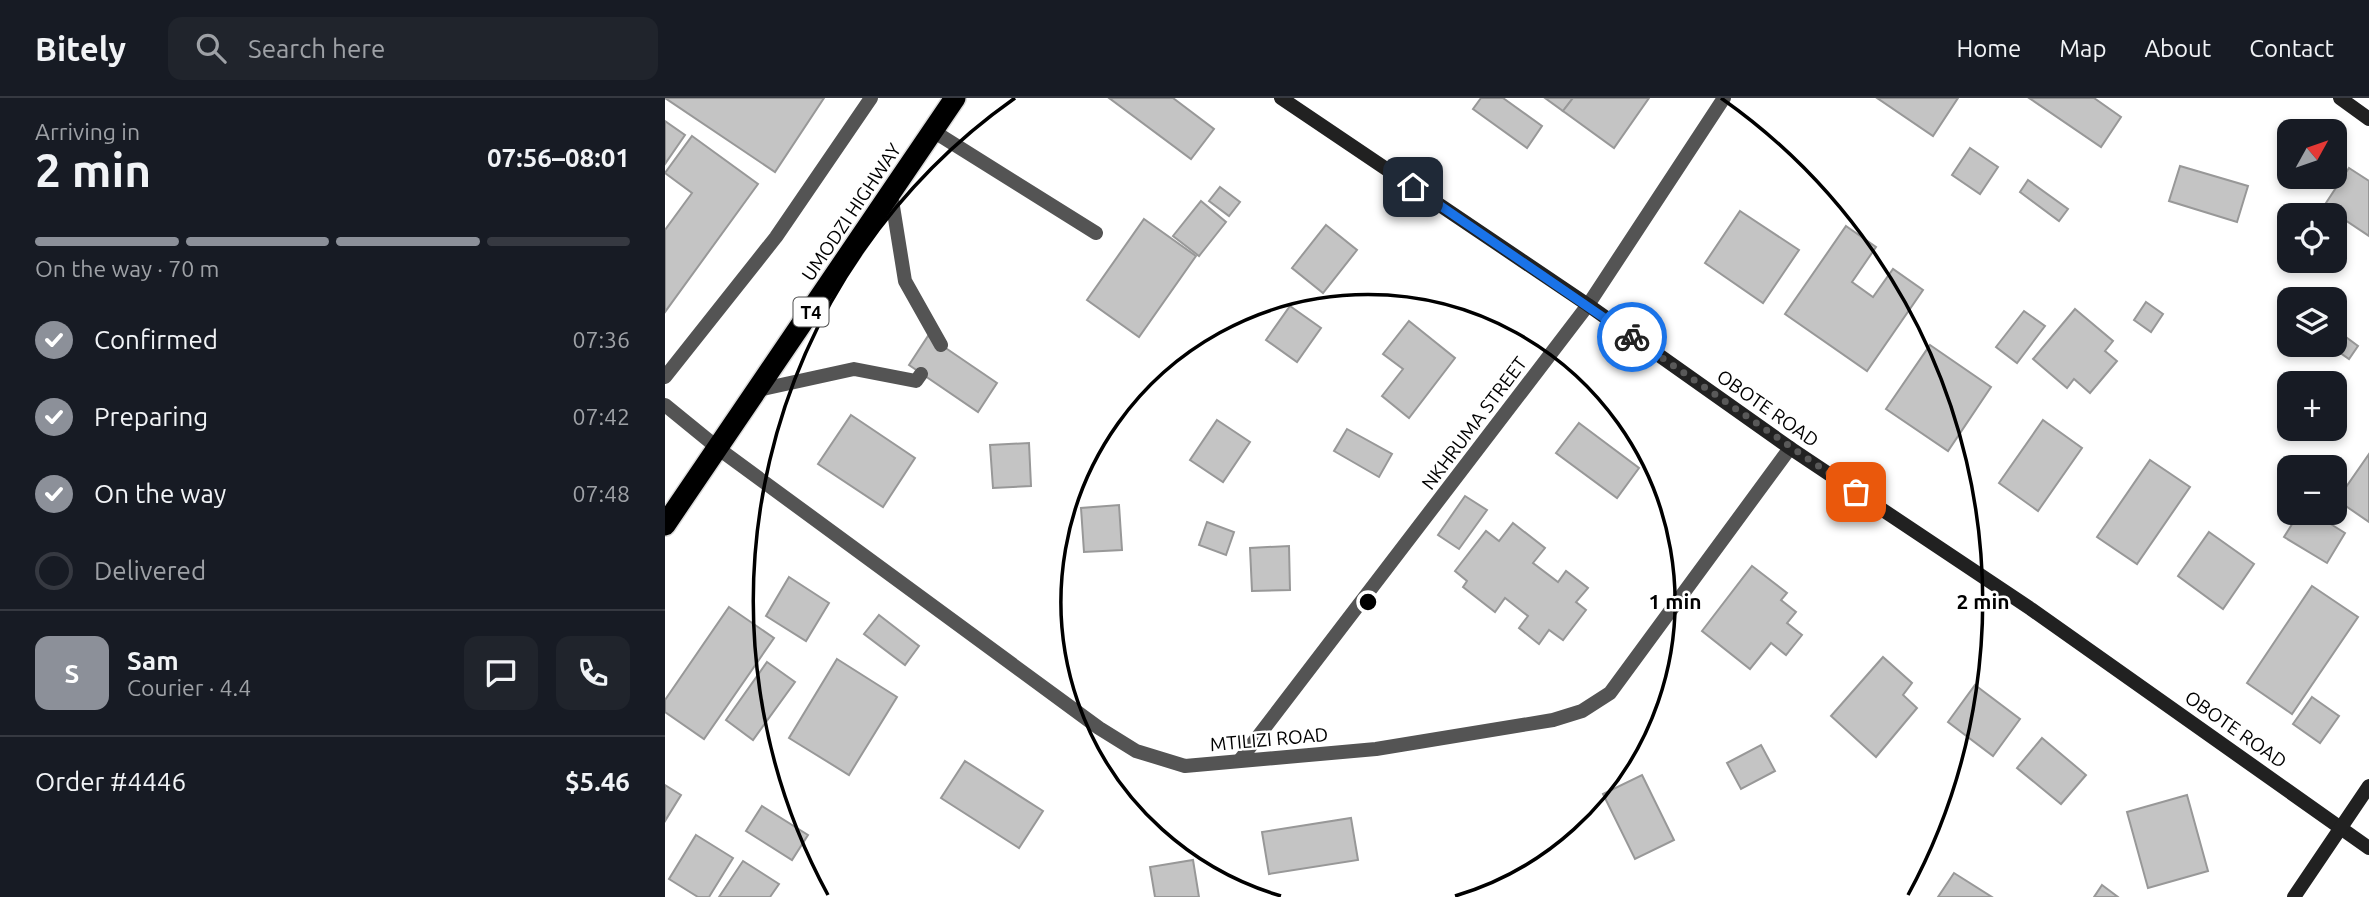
<!DOCTYPE html>
<meta charset="utf-8">
<style>
body{margin:0;font-family:Ubuntu,sans-serif;background:#20242c;color:#f1f3f6;height:100vh;display:flex;flex-direction:column;font-size:26px;white-space:nowrap}
*{box-sizing:border-box;margin:0}
p{font-size:23px;color:#9ea1a6}
.icon{flex:none;width:38px;height:38px;fill:none;stroke:currentColor;stroke-width:2;stroke-linecap:round;stroke-linejoin:round}
.map{position:relative;flex:1;overflow:hidden}
.panel{display:flex;flex-direction:column;background:#171b24;width:665px}
.panel>*{flex:none}
.needle{width:46px;rotate:50deg}
.controls{position:absolute;left:1612px;top:21px;display:grid;gap:14px}
.controls a{display:grid;place-items:center;width:70px;height:70px;border-radius:14px;background:#171b24;box-shadow:0 4px 10px #0003;font-size:35px}
.pin{position:absolute;display:grid;place-items:center;width:60px;height:60px;color:#fff;margin:-30px;border-radius:14px;box-shadow:0 4px 10px #0006}
.courier{position:absolute;display:grid;place-items:center;width:70px;height:70px;margin:-35px;border:5px solid #1a73e8;border-radius:50%;background:#fff;color:#222;box-shadow:0 2px 9px #0007}
.overview em{font-style:normal;font-weight:700}
.overview div{display:flex;flex-direction:column-reverse}
.overview{display:flex;align-items:center;justify-content:space-between;height:119px;padding:0 35px}
h1{font-size:46px;font-weight:700;line-height:52px}
.bar{display:grid;grid-template-columns:repeat(4,1fr);gap:10px 7px;align-content:center;height:84px;padding:0 35px}
.bar i{height:9px;border-radius:5px;background:#363941}
.bar .on{background:#8c9099}
.bar p{grid-column:span 4}
.line{display:flex;align-items:center;gap:18px;padding:0 35px;border-top:2px solid #363941}
.line div{flex:1}
.round{display:grid;place-items:center;flex:none;width:74px;height:74px;border-radius:14px;background:#20242c}
ol{padding:0 35px;list-style:none}
li{display:flex;align-items:center;gap:21px;height:77px}
li p{margin-inline-start:auto}
li .icon{padding:7px;border-radius:50%;background:#8c9099;color:#fff;stroke-width:4}
li:last-child{color:#9ea1a6}
li i{width:38px;height:38px;border:4px solid #363941;border-radius:50%}
header{display:flex;align-items:center;gap:42px;box-sizing:border-box;height:98px;padding:0 35px;background:#171b24;border-bottom:2px solid #363941}
header strong{font-size:33px}
nav{display:flex;gap:38px;margin-inline-start:auto;font-size:24px}
.search{width:490px;height:63px;background:#20242c;display:flex;align-items:center;gap:18px;box-sizing:border-box;padding:0 24px;border-radius:14px;color:#9ea1a6;font-size:26px}
main{display:flex;flex:1;min-height:0}
.map>svg:first-child{display:block}
</style>
<header>
<strong>Bitely</strong>
<div class="search"><svg class="icon" aria-label="search" viewBox="0 0 24 24"><circle cx="10" cy="10" r="6"/><path d="M15 15l6 6"/></svg>Search here</div>
<nav><a>Home</a><a>Map</a><a>About</a><a>Contact</a></nav>
</header>
<main>
<section class="panel">
<div class="overview"><div><h1>2 min</h1><p>Arriving in</p></div><em>07:56–08:01</em></div>
<div class="bar"><i class="on"></i><i class="on"></i><i class="on"></i><i></i><p>On the way · 70 m</p></div>
<ol>
<li><svg class="icon" aria-label="check" viewBox="0 0 24 24"><path d="M5 12l5 5 9-10"/></svg>Confirmed<p>07:36</p></li>
<li><svg class="icon" aria-label="check" viewBox="0 0 24 24"><path d="M5 12l5 5 9-10"/></svg>Preparing<p>07:42</p></li>
<li><svg class="icon" aria-label="check" viewBox="0 0 24 24"><path d="M5 12l5 5 9-10"/></svg>On the way<p>07:48</p></li>
<li><i></i>Delivered</li>
</ol>
<div class="line" style="height:126px"><b class="round" style="background:#8c9099;color:#fff">S</b><div><b>Sam</b><p>Courier · 4.4</p></div><a class="round"><svg class="icon" aria-label="chat" viewBox="0 0 24 24"><path d="M4 5h16v11H9l-5 4z"/></svg></a><a class="round"><svg class="icon" aria-label="phone" viewBox="0 0 24 24"><path d="M5 4h4l2 5-3 2q2 4 5 5l2-3 5 2v4C11 20 4 13 5 4z"/></svg></a></div>
<div class="line" style="height:91px"><div>Order #4446</div><b>$5.46</b></div>
</section>
<div class="map">
<svg width="1704" height="799" viewBox="0 0 1704 799">
<rect width="100%" height="100%" fill="#fff"/>
<!-- building -->
<g fill="#c4c4c4" stroke="#989898" stroke-width="2">
<path d="M0 0H159L110 74Z"/>
<path d="M444 0H508L549 31 526 61Z"/>
<path d="M816 0H838L877 28 862 50 808 11Z"/>
<path d="M880 0H908L898 13Z"/>
<path d="M908 0H984L949 50 898 13Z"/>
<path d="M1212 0H1293L1268 38Z"/>
<path d="M1364 0H1429L1456 19 1436 49Z"/>
<path d="M0 23 20 37 0 66Z"/>
<path d="M27 38 93 86 0 214V132L27 95 0 75Z"/>
<path d="M1305 50 1333 69 1315 96 1287 77Z"/>
<path d="M1515 68 1583 88 1572 124 1504 103Z"/>
<path d="M1684 70 1704 83V138L1659 108Z"/>
<path d="M1363 82 1403 111 1394 123 1355 94Z"/>
<path d="M555 89 575 104 564 118 544 103Z"/>
<path d="M536 103 561 124 534 158 508 138Z"/>
<path d="M1075 113 1134 152 1098 205 1040 165Z"/>
<path d="M479 121 531 158 474 239 422 202Z"/>
<path d="M661 127 692 152 658 195 627 170Z"/>
<path d="M1181 128 1211 149 1187 184 1208 199 1228 171 1258 192 1202 273 1120 216Z"/>
<path d="M1481 204 1498 216 1486 234 1469 222Z"/>
<path d="M625 208 656 230 632 264 601 242Z"/>
<path d="M1410 211 1448 243 1440 253 1452 263 1425 295 1409 281 1402 290 1368 261Z"/>
<path d="M1359 213 1380 228 1352 265 1331 249Z"/>
<path d="M744 223 790 260 744 320 717 298 738 271 718 256Z"/>
<path d="M1670 231 1693 248 1684 261 1664 247H1670Z"/>
<path d="M263 238 332 285 313 314 244 267Z"/>
<path d="M1265 247 1326 289 1283 353 1221 311Z"/>
<path d="M186 317 250 360 218 409 153 366Z"/>
<path d="M552 322 585 344 558 384 525 362Z"/>
<path d="M1378 322 1417 350 1373 413 1334 385Z"/>
<path d="M914 325 974 370 952 400 891 355Z"/>
<path d="M682 331 727 356 714 379 669 353Z"/>
<path d="M364 345 366 388 328 390 325 347Z"/>
<path d="M1704 356V424L1672 402Z"/>
<path d="M1485 362 1525 389 1472 466 1432 439Z"/>
<path d="M800 398 822 412 794 451 773 437Z"/>
<path d="M454 407 457 452 419 454 416 410Z"/>
<path d="M1634 415H1648L1680 435 1662 465 1619 439Z"/>
<path d="M542 424 569 434 561 457 534 447Z"/>
<path d="M848 425 880 450 868 465 893 484 901 473 923 490 911 504 921 512 898 542 884 532 874 546 854 530 863 518 840 500 830 514 798 489 802 483 790 473 821 433 834 443Z"/>
<path d="M1544 434 1589 466 1558 511 1513 478Z"/>
<path d="M624 448 625 492 587 493 585 450Z"/>
<path d="M1087 468 1122 495 1116 502 1131 514 1122 525 1137 537 1121 557 1106 545 1085 571 1037 533Z"/>
<path d="M124 479 164 505 141 543 101 518Z"/>
<path d="M1647 488 1693 519 1627 616 1582 585Z"/>
<path d="M64 509 109 540 39 641 0 614V602Z"/>
<path d="M214 517 254 548 240 567 199 536Z"/>
<path d="M1218 559 1247 585 1238 597 1252 610 1211 659 1166 618Z"/>
<path d="M172 561 232 599 184 677 124 640Z"/>
<path d="M102 564 130 584 88 642 61 622Z"/>
<path d="M1310 587 1355 621 1328 658 1283 624Z"/>
<path d="M1647 599 1674 618 1655 645 1628 626Z"/>
<path d="M1377 640 1421 677 1396 706 1352 670Z"/>
<path d="M1096 647 1110 673 1076 691 1062 665Z"/>
<path d="M300 663 378 713 354 750 276 700Z"/>
<path d="M977 677 1009 742 970 761 938 696Z"/>
<path d="M0 687 16 697 0 723Z"/>
<path d="M1522 697 1543 773 1483 790 1462 714Z"/>
<path d="M97 708 143 737 127 762 81 733Z"/>
<path d="M686 720 693 762 604 776 597 734Z"/>
<path d="M31 737 68 760 44 799H33L4 781Z"/>
<path d="M528 762 534 799H490L485 769Z"/>
<path d="M78 763 114 786 105 799H54Z"/>
<path d="M1289 775 1327 799H1273Z"/>
<path d="M1437 787 1453 799H1429Z"/>
</g>
<g fill="none" stroke-linecap="round" stroke-linejoin="round">
<!-- highway casing -->
<g stroke="#dbdbdb" stroke-width="24">
<path id="highway" d="M0 427 290 0"/>
</g>
<!-- lane -->
<g stroke="#545454" stroke-width="14">
<path d="M268 33 431 135"/>
<path d="M226 96 240 183 276 247"/>
<path d="M93 292 189 271 251 283 256 276"/>
</g>
<!-- street -->
<g stroke="#545454" stroke-width="14">
<path d="M0 279 111 139 206 0"/>
<path d="M0 307 54 351 434 630 471 653 520 668 711 651 888 622 917 613 945 595 1125 350"/>
<path d="M575 662 923 207 1059 0"/>
</g>
<!-- secondary -->
<g stroke="#212121" stroke-width="14">
<path d="M616 0 923 207 1125 350 1366 511 1704 750"/>
<path d="M1675 0 1704 21"/>
<path d="M1629 799 1704 688"/>
</g>
<!-- highway -->
<use href="#highway" stroke="#000" stroke-width="21"/>
</g>
<g fill="none" stroke-linecap="round" stroke-linejoin="round">
<!-- done -->
<path stroke="#595959" stroke-width="7" stroke-dasharray="0 12.6" d="M967 239 1191 394"/>
<!-- route -->
<path stroke="#1a73e8" stroke-width="9" d="M748 89 967 239"/>
</g>
<!-- distance rings -->
<g fill="none" stroke="#000" stroke-width="3.5">
<path d="M616 798A307 307 0 1 1 790 798"/>
<path d="M163 797A615 615 0 0 1 350 0M1056 0A615 615 0 0 1 1243 797"/>
</g>
<g text-anchor="middle" dominant-baseline="central" stroke-width="5" stroke-linejoin="round" paint-order="stroke">
<!-- shield labels -->
<rect fill="#fff" stroke="#4c4c4c" stroke-width="2" x="128.5" y="199.5" width="35" height="29" rx="5"/>
<g font-size="18" font-weight="bold" fill="#000">
<text x="146" y="214">T4</text>
</g>
<!-- street labels -->
<g font-size="19" fill="#000" stroke="#fff">
<text transform="translate(186 114) rotate(-56)">UMODZI HIGHWAY</text>
<text transform="translate(1103 310) rotate(35)">OBOTE ROAD</text>
<text transform="translate(809 325) rotate(-53)">NKHRUMA STREET</text>
<text transform="translate(1571 631) rotate(35)">OBOTE ROAD</text>
<text transform="translate(604 641) rotate(-5)">MTILIZI ROAD</text>
</g>
</g>
<circle cx="703" cy="504" r="10" fill="#000" stroke="#fff" stroke-width="3.5"/>
<g font-size="21" text-anchor="middle" font-weight="bold" fill="#000" stroke="#fff" stroke-width="5" stroke-linejoin="round" paint-order="stroke">
<text x="1010" y="511">1 min</text>
<text x="1318" y="511">2 min</text>
</g>
</svg>
<div class="controls">
<a><svg class="needle" viewBox="-14 -14 28 28"><path d="M0-13l5 13h-10z" fill="#e53935"/><path d="M0 13l5-13h-10z" fill="#9ea1a6"/></svg></a>
<a><svg class="icon" aria-label="locate" viewBox="0 0 24 24"><circle cx="12" cy="12" r="6"/><path d="M12 2v4M12 18v4M2 12h4M18 12h4"/></svg></a>
<a><svg class="icon" aria-label="layers" viewBox="0 0 24 24"><path d="M12 4l9 5-9 5-9-5zM3 14l9 5 9-5"/></svg></a>
<a>+</a>
<a>−</a>
</div>
<div class="pin" style="left:1191px;top:394px;background:#ea580c"><svg class="icon" aria-label="bag" viewBox="0 0 24 24"><path d="M5 8h14l-1 12H6zM9 8a3 3 0 0 1 6 0"/></svg></div>
<div class="pin" style="left:748px;top:89px;background:#1f2937"><svg class="icon" aria-label="home" viewBox="0 0 24 24"><path d="M3 11l9-7 9 7M6 9v11h12V9"/></svg></div>
<div class="courier" style="left:967px;top:239px"><svg class="icon" aria-label="bike" viewBox="0 0 24 24"><circle cx="6" cy="16" r="4"/><circle cx="18" cy="16" r="4"/><path d="M6 16l4-8h5l3 8M10 8l3 8H6M13 5h3"/></svg></div>
</div>
</main>
